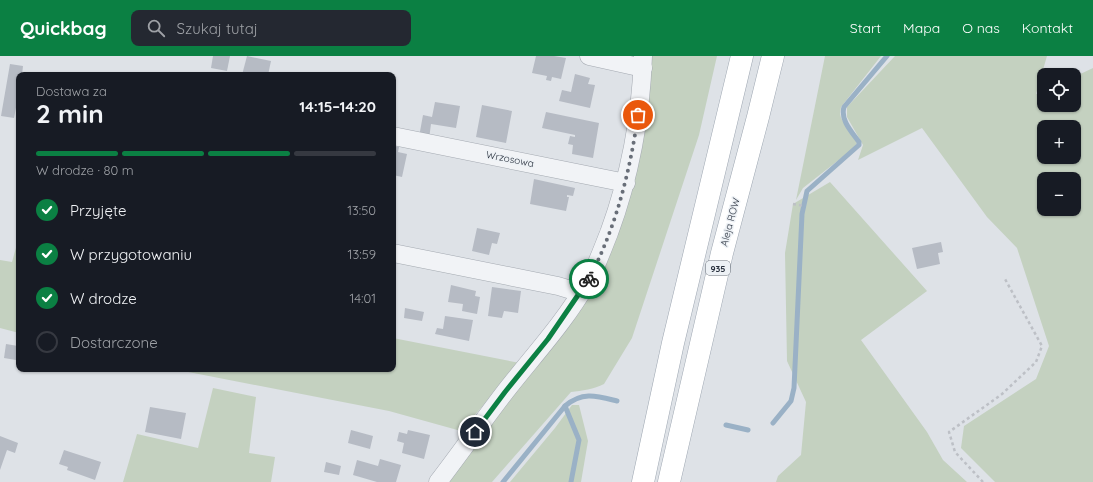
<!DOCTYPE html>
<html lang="pl">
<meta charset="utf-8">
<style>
body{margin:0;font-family:Quicksand,sans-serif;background:#242831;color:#f1f3f6;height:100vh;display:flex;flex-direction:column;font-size:15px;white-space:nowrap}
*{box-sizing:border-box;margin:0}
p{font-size:13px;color:#9ea1a6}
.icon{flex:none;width:22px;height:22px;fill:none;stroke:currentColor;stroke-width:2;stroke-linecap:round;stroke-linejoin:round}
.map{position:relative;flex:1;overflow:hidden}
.details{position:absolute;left:16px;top:16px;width:380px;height:300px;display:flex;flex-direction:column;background:#171b24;border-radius:8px;box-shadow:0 1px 3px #0004}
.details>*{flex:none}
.tools{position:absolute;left:1037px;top:12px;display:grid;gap:8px}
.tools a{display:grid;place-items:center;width:44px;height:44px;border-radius:8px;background:#171b24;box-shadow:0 1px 3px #0004;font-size:20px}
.pin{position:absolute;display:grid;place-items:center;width:34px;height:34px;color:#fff;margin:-17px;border:2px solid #fff;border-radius:50%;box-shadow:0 1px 4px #0007}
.courier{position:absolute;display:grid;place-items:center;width:40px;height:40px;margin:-20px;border:3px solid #0b8043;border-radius:50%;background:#fff;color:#222;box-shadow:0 1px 5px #0007}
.headline em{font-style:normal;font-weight:700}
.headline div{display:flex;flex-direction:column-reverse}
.headline{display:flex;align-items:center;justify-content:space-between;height:68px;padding:0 20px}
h1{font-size:26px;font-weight:700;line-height:30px}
.bar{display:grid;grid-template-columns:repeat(4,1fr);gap:6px 4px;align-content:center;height:48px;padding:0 20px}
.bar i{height:5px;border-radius:3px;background:#363941}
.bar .active{background:#0b8043}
.bar p{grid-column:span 4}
ol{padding:0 20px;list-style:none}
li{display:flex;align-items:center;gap:12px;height:44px}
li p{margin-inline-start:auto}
li .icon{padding:4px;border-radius:50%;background:#0b8043;color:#fff;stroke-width:4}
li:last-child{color:#9ea1a6}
li i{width:22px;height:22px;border:2px solid #363941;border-radius:50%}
header{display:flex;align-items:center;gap:24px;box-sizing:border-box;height:56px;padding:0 20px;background:#0b8043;color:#fff}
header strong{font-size:19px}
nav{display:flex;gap:22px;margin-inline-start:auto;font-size:14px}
.search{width:280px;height:36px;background:#242831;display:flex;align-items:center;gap:10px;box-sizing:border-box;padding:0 14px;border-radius:8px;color:#9ea1a6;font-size:15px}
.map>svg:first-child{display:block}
</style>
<header>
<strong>Quickbag</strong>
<div class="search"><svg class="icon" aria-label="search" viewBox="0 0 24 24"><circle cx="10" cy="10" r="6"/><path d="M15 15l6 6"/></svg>Szukaj tutaj</div>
<nav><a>Start</a><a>Mapa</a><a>O nas</a><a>Kontakt</a></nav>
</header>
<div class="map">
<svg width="1093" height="426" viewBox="0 0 1093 426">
<rect width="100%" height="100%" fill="#dee2e7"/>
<!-- green -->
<g fill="#c4d1c0" fill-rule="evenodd">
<path d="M648 0H717L699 79 632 282 604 328C594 333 582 335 571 336L492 426H444L595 224Z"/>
<path d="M825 0H881L841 51 840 57 841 62 857 87 854 92 803 132 796 144Z"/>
<path d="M895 0H1047L1036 38 1044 35V49H1074V21L1093 12V426H995L961 392 964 370 1036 323 1049 290 1017 192 987 161 922 72 858 104 863 89 847 61V51ZM1044 71H1074V101H1044ZM1044 123H1074V153H1044Z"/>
<path d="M830 126 927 235 861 284 927 376 943 404 967 426H776L778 420 801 399 806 346 787 305 785 197 793 148Z"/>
<path d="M19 181V277L0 272V204L12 206Z"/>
<path d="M393 282 520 307 461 375 389 355 173 313H393Z"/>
<path d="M213 332 256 341 249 397 275 401 271 426H123L137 378 198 392Z"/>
<path d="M572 349H579L588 385 581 426H510L555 372Z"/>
</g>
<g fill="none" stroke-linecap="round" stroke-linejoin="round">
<!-- stream -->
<g stroke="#9ab1c6" stroke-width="5">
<path d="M565 350 579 384 571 426"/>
<path d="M773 367 791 345 794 332 802 158 807 135 859 89V86C852 76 840 64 844 51L887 0"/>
<path d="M726 369 748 374"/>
<path d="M503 426 565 350C583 335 597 340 617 345"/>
</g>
</g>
<!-- building -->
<g fill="#b6bbc4">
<path d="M213 0H230L227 15 211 12Z"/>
<path d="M247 0 271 5 268 19H242Z"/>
<path d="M536 0H554L566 2 561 23 552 21 551 25 546 24 547 20 532 17Z"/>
<path d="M10 8 23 10 22 19H19V36L14 62 1 60Z"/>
<path d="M575 18 590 22 588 28 595 29 590 52 559 45 562 34 571 36Z"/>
<path d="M435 46 460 50 456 72 431 68 429 83 419 81 423 59 432 61Z"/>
<path d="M482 49 512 55 506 87 476 81Z"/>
<path d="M546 56 599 67 593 102 572 98 573 89 568 88 570 80 575 81V79L542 72Z"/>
<path d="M393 90 399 91 398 96 407 98 402 121 393 119Z"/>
<path d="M534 123 575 132 573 140 567 139V141H569L566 155 530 148Z"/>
<path d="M477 172 500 177 497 188 492 187 489 199 472 195Z"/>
<path d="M941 186 943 196 938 197 940 208 917 213 912 192Z"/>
<path d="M451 229 476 235 475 240 480 241 477 258 462 255 463 248 448 246Z"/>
<path d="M492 231 521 235 518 257 504 255 502 262 488 260Z"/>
<path d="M405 252 424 256 422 265 404 262Z"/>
<path d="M445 260 473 264 469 285 435 278 437 272 443 273Z"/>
<path d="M6 288 18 290 16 304 4 302Z"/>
<path d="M150 351 186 357 181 383 145 376Z"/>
<path d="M351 374 373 380 370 393 348 387Z"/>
<path d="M408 374 430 379 424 403 402 397 404 387 397 385 399 376 407 378Z"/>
<path d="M0 380 18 387 15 397 7 394 0 414Z"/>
<path d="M64 394 101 406 95 424 67 414 68 411 59 408Z"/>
<path d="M380 403 401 409 396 426H377L353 419 357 404 378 410Z"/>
<path d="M326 406 341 410 339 419 324 416Z"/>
</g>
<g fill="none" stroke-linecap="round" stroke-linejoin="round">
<!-- minor casing -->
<g stroke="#a4a9b1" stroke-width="19">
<g id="minor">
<path d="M589 0 643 12"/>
<path d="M393 80 626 127"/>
<path d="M393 197 558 230 581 237"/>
<path d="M438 426C461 396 482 366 505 336 533 300 564 267 587 227 596 212 602 194 609 177 630 120 641 61 643 0"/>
</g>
</g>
<!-- major casing -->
<g stroke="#9ea7b2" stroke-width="23">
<g id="major">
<path d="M643 426 673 287 742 0"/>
<path d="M669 426 722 197 758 61 773 0"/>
</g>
</g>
<!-- path -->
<g stroke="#bdc0c6" stroke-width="2.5" stroke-dasharray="3 3" stroke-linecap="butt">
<path d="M793 148 804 150"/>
<path d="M983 426 955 396 949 376 1002 338 1036 306 1042 290 1005 223"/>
</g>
<!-- minor -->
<use href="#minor" stroke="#f1f3f6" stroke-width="18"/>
<!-- major -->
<use href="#major" stroke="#fff" stroke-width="22"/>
</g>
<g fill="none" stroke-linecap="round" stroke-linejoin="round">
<!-- done -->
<path stroke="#686e78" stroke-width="4" stroke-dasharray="0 7.2" d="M589 223C616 171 630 116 638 59"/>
<!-- route -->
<path stroke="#0b8043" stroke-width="5" d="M475 376 505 336 548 283 589 223"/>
</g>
<g text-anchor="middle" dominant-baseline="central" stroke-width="3" stroke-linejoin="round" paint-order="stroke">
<!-- shield labels -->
<rect fill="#edf1f5" stroke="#636a74" stroke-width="1" x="706" y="205" width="24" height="14" rx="3"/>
<g font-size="9" font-weight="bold" fill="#28303d">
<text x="718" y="212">935</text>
</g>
<!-- street labels -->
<g font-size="10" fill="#28303d" stroke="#edf1f5">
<text transform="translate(510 103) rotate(11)">Wrzosowa</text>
<text transform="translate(730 166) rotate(-75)">Aleja ROW</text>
</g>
</g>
</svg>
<div class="tools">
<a><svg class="icon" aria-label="locate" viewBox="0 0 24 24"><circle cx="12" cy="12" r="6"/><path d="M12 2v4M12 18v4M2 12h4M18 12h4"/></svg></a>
<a>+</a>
<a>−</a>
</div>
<div class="pin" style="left:638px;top:59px;background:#ea580c"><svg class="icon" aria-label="bag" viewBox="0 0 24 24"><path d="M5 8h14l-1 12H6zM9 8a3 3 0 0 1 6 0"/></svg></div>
<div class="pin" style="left:475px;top:376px;background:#1f2937"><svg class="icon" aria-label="home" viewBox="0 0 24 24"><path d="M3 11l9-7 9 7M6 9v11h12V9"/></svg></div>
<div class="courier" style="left:589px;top:223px"><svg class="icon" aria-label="bike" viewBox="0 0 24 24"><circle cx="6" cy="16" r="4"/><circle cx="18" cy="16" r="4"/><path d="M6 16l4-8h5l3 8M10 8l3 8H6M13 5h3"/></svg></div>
<section class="details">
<div class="headline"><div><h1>2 min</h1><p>Dostawa za</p></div><em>14:15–14:20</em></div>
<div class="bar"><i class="active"></i><i class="active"></i><i class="active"></i><i></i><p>W drodze · 80 m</p></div>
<ol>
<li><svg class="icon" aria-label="check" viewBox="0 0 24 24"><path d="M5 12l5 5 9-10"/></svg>Przyjęte<p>13:50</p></li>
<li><svg class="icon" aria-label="check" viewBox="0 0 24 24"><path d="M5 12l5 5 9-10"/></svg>W przygotowaniu<p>13:59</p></li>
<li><svg class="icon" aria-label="check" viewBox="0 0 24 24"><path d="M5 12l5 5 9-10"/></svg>W drodze<p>14:01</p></li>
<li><i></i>Dostarczone</li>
</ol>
</section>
</div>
